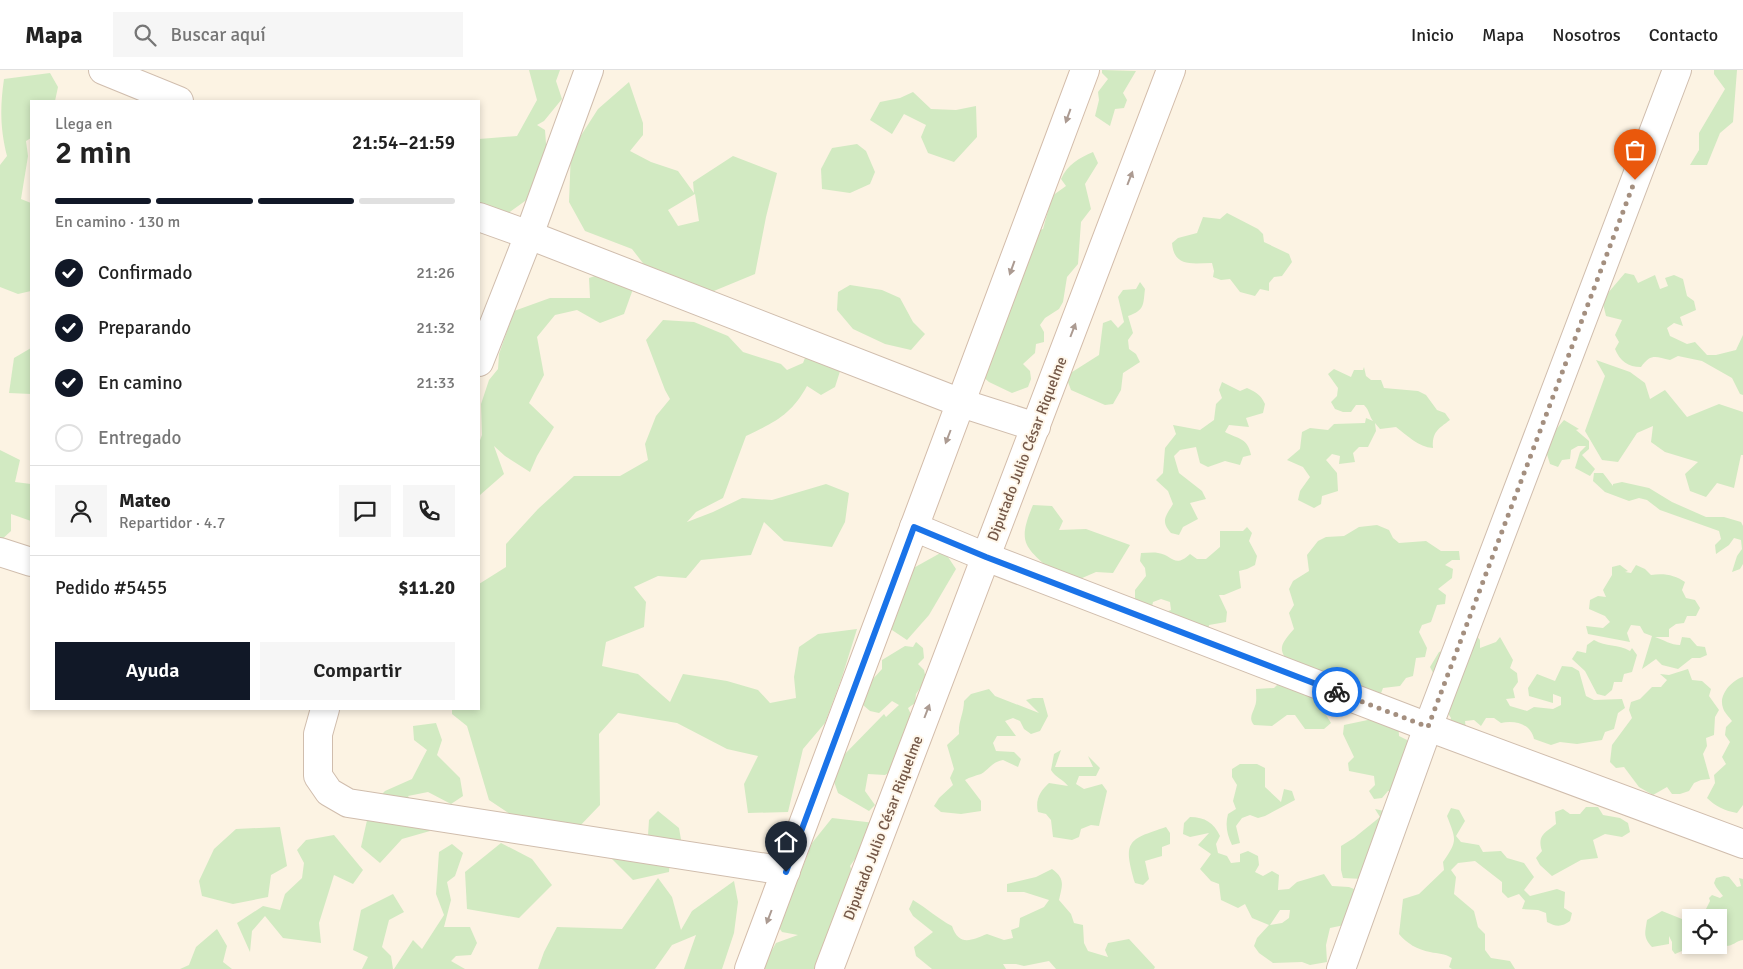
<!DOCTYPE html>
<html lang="es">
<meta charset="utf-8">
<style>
body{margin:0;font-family:Signika,sans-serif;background:#f6f6f6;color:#222;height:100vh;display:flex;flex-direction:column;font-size:19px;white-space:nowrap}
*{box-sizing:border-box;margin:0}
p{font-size:16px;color:#767676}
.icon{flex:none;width:28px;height:28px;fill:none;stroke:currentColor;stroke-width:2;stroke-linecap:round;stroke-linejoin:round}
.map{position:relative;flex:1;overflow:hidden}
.panel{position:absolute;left:30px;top:30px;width:450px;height:610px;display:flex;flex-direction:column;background:#fff;border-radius:0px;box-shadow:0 2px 8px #0003}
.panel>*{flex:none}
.tools{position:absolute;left:1682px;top:839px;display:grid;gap:10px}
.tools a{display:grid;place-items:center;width:45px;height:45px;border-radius:0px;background:#fff;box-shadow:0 2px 8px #0003;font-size:25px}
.pin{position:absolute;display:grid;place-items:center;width:42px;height:42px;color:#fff;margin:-51px -21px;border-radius:50% 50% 50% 0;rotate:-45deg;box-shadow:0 0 5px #0007}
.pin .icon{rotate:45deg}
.courier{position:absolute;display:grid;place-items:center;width:50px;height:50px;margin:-25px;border:4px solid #1a73e8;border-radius:50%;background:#fff;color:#222;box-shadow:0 1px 6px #0007}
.summary em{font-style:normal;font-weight:600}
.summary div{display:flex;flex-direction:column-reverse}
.summary{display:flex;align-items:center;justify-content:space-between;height:85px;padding:0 25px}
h1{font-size:32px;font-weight:600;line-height:38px}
.bar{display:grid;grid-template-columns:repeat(4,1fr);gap:8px 5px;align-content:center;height:60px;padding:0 25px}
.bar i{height:6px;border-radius:4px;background:#e0e0e0}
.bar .on{background:#111827}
.bar p{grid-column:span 4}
.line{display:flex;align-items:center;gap:12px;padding:0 25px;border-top:1px solid #e0e0e0}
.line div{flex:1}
.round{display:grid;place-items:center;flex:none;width:52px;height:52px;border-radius:0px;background:#f6f6f6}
ol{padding:0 25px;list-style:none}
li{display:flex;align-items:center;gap:15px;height:55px}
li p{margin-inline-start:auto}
li .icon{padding:5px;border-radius:50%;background:#111827;color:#fff;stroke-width:4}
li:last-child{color:#767676}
li i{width:28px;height:28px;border:2px solid #e0e0e0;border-radius:50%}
.cta{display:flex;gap:10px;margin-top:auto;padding:10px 25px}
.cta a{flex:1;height:58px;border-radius:0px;background:#111827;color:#fff;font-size:20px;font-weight:600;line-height:58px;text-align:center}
.cta a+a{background:#f6f6f6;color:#222}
header{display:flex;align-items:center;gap:30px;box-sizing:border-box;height:70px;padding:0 25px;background:#fff;border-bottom:1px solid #e0e0e0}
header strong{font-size:24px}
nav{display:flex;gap:28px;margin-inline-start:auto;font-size:18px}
.search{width:350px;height:45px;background:#f6f6f6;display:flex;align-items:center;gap:12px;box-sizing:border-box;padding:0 18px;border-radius:0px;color:#767676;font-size:19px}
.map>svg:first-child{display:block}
</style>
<header>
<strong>Mapa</strong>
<div class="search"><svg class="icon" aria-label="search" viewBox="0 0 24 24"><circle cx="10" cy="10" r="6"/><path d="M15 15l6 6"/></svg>Buscar aquí</div>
<nav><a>Inicio</a><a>Mapa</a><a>Nosotros</a><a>Contacto</a></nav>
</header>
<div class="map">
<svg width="1743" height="899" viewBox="0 0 1743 899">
<rect width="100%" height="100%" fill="#fcf3e3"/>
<!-- green -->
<g fill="#d2eac2" fill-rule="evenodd">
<path d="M529 0H560L556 11 562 29 544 51 537 55 545 60 547 87 539 121 504 146 479 137V69L517 66 537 30Z"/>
<path d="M1102 0 1136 1 1123 23 1127 30 1124 38 1115 39 1110 56 1095 46 1099 30 1098 22 1108 9 1102 3Z"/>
<path d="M1714 0H1737L1733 52 1720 63 1707 95H1690L1699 80V63L1725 19 1714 4Z"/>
<path d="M50 3 58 17 55 31H31V68L26 71 28 86 21 129 31 133V221L18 224 0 217V95L7 86C0 58 0 37 4 9Z"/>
<path d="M629 12 643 53V65L630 81 651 92 678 101 694 123 693 112 733 86 777 103 766 147 755 204 709 223 646 197 632 179 585 161 569 132 571 81 598 39ZM695 124 699 151 678 156 668 140Z"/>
<path d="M913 22 931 39 956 40 976 36 977 67 954 92 928 83 921 67 926 55 904 44 892 64 870 50 880 32 900 28Z"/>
<path d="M857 74 866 81 875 102 870 114 850 123 822 119 821 99 832 78Z"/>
<path d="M1093 82 1098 93 1085 114 1091 139 1081 152 1078 194 1067 207 1063 232 1059 239 1045 248 1040 255 1044 262V272L1036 274 1035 283 1023 294 1030 301 1031 309 1028 317 1012 323 989 312 982 306 984 290 996 277 999 270 994 264 1034 161 1043 159 1052 126 1066 116 1061 109C1068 94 1079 88 1093 82Z"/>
<path d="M1227 143 1258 159 1263 164 1264 172 1289 184 1292 192 1282 206 1274 207 1269 213V221L1260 219 1255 226 1240 222 1230 209 1221 210 1213 207 1214 201 1212 193C1193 193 1174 198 1172 173L1178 168 1197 163 1203 147 1220 149Z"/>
<path d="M604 203 633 219 624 244 600 253 577 240 555 245 537 267 544 305 529 333 554 357 537 386 530 402 505 386 494 376 504 404 480 425 479 424V373L482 365 481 334 489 310 498 299 499 284 514 241 550 228H590L589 208Z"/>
<path d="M1625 203 1634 205 1638 213 1655 205 1660 219 1668 216 1665 208 1674 205 1683 209 1687 226 1694 231 1696 240 1680 247 1683 256 1674 253 1667 258 1670 266 1687 274 1695 272 1707 285H1716L1736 280 1743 265V325L1740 324 1732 308 1702 291 1678 286 1670 290C1656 287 1651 283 1641 297 1628 297 1620 291 1615 279L1619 272 1615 265 1622 250 1606 246 1602 230Z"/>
<path d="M1140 212 1145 219C1143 235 1145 240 1128 246L1133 263 1128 270 1129 279 1136 284 1140 292 1123 303 1121 320 1113 334 1105 335 1071 320 1068 312 1069 304 1099 285 1103 253 1111 250 1118 258 1124 252 1118 227 1123 220 1136 219Z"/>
<path d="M850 215 882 220 900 228 913 252 925 264 911 280 885 274 853 259 837 240 838 222Z"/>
<path d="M663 250 694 252 728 266 743 282 781 294 787 300 803 293 807 283 842 295 835 317 821 325 807 316C791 345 775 352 746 366L723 428 696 442 687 452 713 442 742 428 772 430 826 414 849 423 845 452 832 477 784 471 764 452 751 485 701 490 686 508 658 506 634 517 646 532 644 557 606 572 602 596 638 604 670 632 683 604 727 611 758 620 770 633 796 628 794 607 799 577 818 564 857 559 842 607 825 653 803 679 788 742 748 743 744 714 758 686 727 679 677 653 618 643 599 664 600 735 576 760 537 762 489 730 467 656 452 644V639H479V514L506 497V474L538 439 574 406H620L648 390 645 374 656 346 670 329 665 320 646 270Z"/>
<path d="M31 278V324L9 323 14 288Z"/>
<path d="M1596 290 1630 302 1645 313 1650 329 1665 320 1687 347 1719 334 1743 342V385H1741L1734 418 1717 413 1706 427 1690 421 1685 404 1698 392 1665 382 1651 372 1653 356 1637 363 1618 392 1602 390 1585 361 1605 306Z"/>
<path d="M1364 297 1366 306 1371 310H1381L1384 318 1418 321 1426 325 1437 340 1445 343 1450 350C1438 359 1432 362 1433 378 1418 377 1408 366 1396 357L1380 359 1375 353 1376 361 1368 377H1359L1353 383 1355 392 1339 394 1340 386 1332 384 1326 390 1337 403 1338 421 1322 426 1321 434 1314 438 1298 430 1300 421 1310 407 1303 397 1287 390 1300 379 1302 362 1310 358 1328 360 1334 354 1365 353 1366 348 1373 351C1369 346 1370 341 1364 335H1356L1351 342H1343L1335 339 1331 332 1337 326 1338 318 1328 304 1334 299 1351 307 1354 300H1363Z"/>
<path d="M1222 312 1240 321 1247 318C1256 322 1261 325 1265 334L1263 343 1246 348 1249 357 1229 355 1225 362C1238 369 1248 368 1251 385L1243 387 1240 395 1225 391 1208 397 1200 393 1196 377 1180 380 1174 386 1179 403 1202 421 1206 429 1190 433 1198 449 1183 457 1179 465 1171 463C1160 451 1166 446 1173 434L1168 421 1156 410 1163 403 1165 378 1176 364 1173 355 1200 360 1214 350 1216 334 1222 328 1219 320Z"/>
<path d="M1564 350 1579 359 1576 360 1589 371V379L1582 385 1595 399 1590 406 1575 398 1580 382 1586 376H1578L1571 380 1570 389 1562 390 1558 397 1550 394 1545 378 1547 370Z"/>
<path d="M0 380 20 390 15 412 31 414V451L11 444V461L0 471Z"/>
<path d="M1594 403H1603L1613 416V414L1622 412 1649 418 1672 432 1706 447H1724L1741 452 1743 456V494L1740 499 1732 502 1737 486 1742 479 1741 470 1734 468 1729 475 1716 484 1715 475 1721 469 1719 461 1660 440 1647 430 1639 428 1629 431 1605 422 1593 411Z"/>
<path d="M1033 435 1052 436 1063 451 1059 460 1086 459 1130 475 1113 503 1096 502 1066 515 1058 530 1045 519 1055 504C1026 477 1016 475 1033 435Z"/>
<path d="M1377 455 1389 460 1393 468 1399 473 1426 471 1441 481H1459L1460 490H1452L1445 495 1453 499 1452 508 1438 519 1446 525 1445 534 1437 535 1431 552 1422 555 1419 562 1427 578 1425 587 1416 588 1413 606 1406 608 1400 616 1383 618 1380 626 1320 601 1294 602C1281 580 1275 580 1294 559L1289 543 1294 535 1289 519 1293 511 1309 501 1307 485 1318 471 1326 467 1344 466 1359 457Z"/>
<path d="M1247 457 1252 463 1249 471 1257 486 1255 495 1247 499 1239 501 1241 518 1224 525H1219L1227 542 1226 552 1209 555 1208 563 1163 543 1171 540 1170 532 1161 529 1153 532 1151 541 1135 537V520L1146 506 1145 498 1140 491 1141 483C1147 483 1153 482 1158 483 1173 485 1174 499 1190 484L1197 489H1206L1220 477V461H1243Z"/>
<path d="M944 481 956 499 929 545 907 570 892 560 887 542 892 510Z"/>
<path d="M1620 495 1628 501 1625 502 1631 503 1636 495 1645 499 1651 505C1664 503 1675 505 1685 512L1682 520 1686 528 1695 530 1700 538 1696 546H1687L1684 553 1676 554 1669 559V567H1655C1664 570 1671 575 1680 575L1682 567 1690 568 1697 576 1705 577 1707 585 1700 588H1692L1678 599 1662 595 1656 589 1642 599 1652 566 1644 563 1640 556 1631 555 1627 563 1630 572 1588 564 1586 556 1603 558 1610 552 1605 546 1589 539 1590 530 1598 526 1606 527 1603 520 1612 505V497Z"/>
<path d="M1474 563 1480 570V578L1496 572 1500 567 1513 590 1510 598 1517 603 1518 612 1513 619 1515 628 1506 629 1510 636 1527 641 1534 637 1553 639 1561 635V627L1553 624V633L1529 626 1528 618 1537 604 1555 611 1562 596 1572 597 1579 601 1586 626 1594 630 1622 629 1625 638 1618 643 1614 659 1605 662 1602 670 1577 674 1560 672 1551 675 1534 669C1531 654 1515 650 1501 653L1494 648H1486L1481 656 1474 650 1465 651 1466 659 1448 656 1451 648C1440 633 1440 613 1430 597L1439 582 1448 579Z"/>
<path d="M1594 570C1606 577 1618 574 1630 581L1632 578 1637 585 1632 602 1624 604 1622 612H1614L1612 620 1605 626 1597 624 1585 601 1572 589 1577 581 1586 583 1587 575Z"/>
<path d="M916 572 923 578 924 588 918 594 924 600 926 609 916 624 915 633 908 638C917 657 916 658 900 671L901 688 892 701 885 705 868 704 865 721 875 735 869 741 838 723 832 706 841 688 884 644 886 647 899 635 892 631 879 643 870 641 863 635 864 619 882 599V590L905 576 913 577Z"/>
<path d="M1688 599 1692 610 1702 611 1711 619 1709 626 1719 640 1715 647 1714 665 1706 668 1707 676 1703 684 1710 709 1701 710 1694 713 1689 721 1680 724H1672L1667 717 1653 725 1639 717 1624 697 1616 698 1610 692 1612 675 1632 648 1629 640 1631 632 1640 629 1652 617H1661L1667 610 1660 604 1669 605Z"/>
<path d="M1743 607V735L1737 743C1725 741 1715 736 1707 728L1715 713 1714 705 1726 694 1722 687 1730 672 1725 665 1726 657 1732 651C1729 647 1724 642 1723 638 1718 625 1732 610 1743 607Z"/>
<path d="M1280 612 1317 630 1331 653 1324 659H1305L1295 645H1287L1272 656 1254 655C1248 648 1253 643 1255 636 1257 631 1256 625 1256 619L1274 618Z"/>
<path d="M989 619 995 626 1039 643 1026 630 1033 628H1043L1048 646 1040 661 1031 664 1024 659 1020 651 1013 648 1005 651 1016 666H997L993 673 996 681 1014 682 1021 689 1018 697 1003 690C990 693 990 699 981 704 975 706 970 707 965 710L981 731V741L961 744 941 742 934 736 939 728 953 715 950 708 954 699 947 675 959 664C958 652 964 643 964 631L971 624Z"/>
<path d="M1382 647 1398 648 1399 666 1407 670 1411 679 1396 721H1388L1382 728 1374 729 1369 721 1375 715 1374 706 1349 701 1348 693 1354 687 1343 664 1344 655Z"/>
<path d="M436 653 442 670 437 685 460 708 463 726 451 734 428 722 408 726 430 761 402 769 380 793 361 777 370 737 385 721 412 709 427 680 414 670 413 656Z"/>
<path d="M1061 680 1055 697H1093L1088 686 1100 698 1096 706H1079L1076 714 1084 719 1102 714 1107 721 1099 756 1091 755 1081 759 1079 767 1072 770 1053 767 1051 750 1046 744 1038 742C1035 730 1040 721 1049 713L1068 716C1063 709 1056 708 1051 700L1054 684Z"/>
<path d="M1240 694H1257L1265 698V717L1281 732 1284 719 1292 721 1295 730 1265 746 1258 748 1250 745 1242 748 1236 756 1240 773 1232 775C1227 765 1225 755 1228 744L1236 739 1233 731 1237 715 1232 707V699Z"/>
<path d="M1586 737H1598L1603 745 1620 748 1628 753 1630 762 1622 767 1605 764 1593 770 1598 788 1581 790 1552 806 1540 795 1536 788 1542 781C1537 765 1545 763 1556 754L1555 742 1563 739 1570 744H1580Z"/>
<path d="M1451 738 1459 740 1465 751 1456 766 1461 772 1479 775 1483 782 1501 781 1507 788 1524 793 1534 807 1524 820 1530 826 1557 819 1565 822 1564 838 1572 843 1570 851C1562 857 1556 857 1547 852L1546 843 1538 840 1522 839 1525 831 1519 824 1508 828 1502 822V812L1475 791 1458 793 1451 800 1456 807 1454 824 1474 841 1478 857 1485 864V880L1491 888 1510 891 1515 899H1452L1449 897 1452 888C1444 883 1439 884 1430 882 1418 880 1406 873 1399 864L1403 829 1419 824 1444 800 1443 792C1458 770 1456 770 1447 746Z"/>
<path d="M1375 739 1384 741 1385 759H1376L1363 809 1343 808 1341 800V776L1354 768 1380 747Z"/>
<path d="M658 741 679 758 683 781 670 789 669 802 633 810 611 788 647 781 649 750Z"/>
<path d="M1190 747C1205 747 1214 753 1220 766L1216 774 1218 783 1227 786 1231 793 1240 792V784L1248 781 1258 786 1259 795 1255 802 1263 806 1272 801 1279 805 1278 820 1289 819 1297 812 1324 804 1332 816 1349 817 1359 821 1354 853 1330 858 1326 875 1327 892 1310 895 1302 892 1273 893 1259 883 1254 876 1257 868 1269 855 1252 848 1245 834 1238 838 1221 830 1219 814 1211 811 1200 799 1211 784 1198 775 1209 763 1190 767 1183 764 1184 753ZM1280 840H1290L1289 848 1282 853 1270 855Z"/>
<path d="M832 748 875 753 860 782 850 796C858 817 859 817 840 831L845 846 817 899H758L763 883 772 880 776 873 798 865 782 862 777 855V846L798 809 812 773Z"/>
<path d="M280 757 287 796 271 805 268 827 233 834 202 826 199 811 214 779 236 759Z"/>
<path d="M1166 757 1170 763V774L1162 777V786L1145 791 1149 809 1143 815 1135 813C1123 771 1127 770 1166 757Z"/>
<path d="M334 765 363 800 353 814 334 805 319 853 321 873 283 868 265 846 252 861 250 882 237 853 263 836 280 840 285 824 302 808 304 793 297 780 306 770Z"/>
<path d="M501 773 532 789 552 815 519 848 467 839 465 802Z"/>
<path d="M452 774 463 783 455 806 447 812 451 830 444 857H470L477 873 471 885 456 886 451 891 465 899H394L413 870 422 879 444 845 436 824 439 782Z"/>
<path d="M1052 799C1066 809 1062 816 1059 830L1071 844 1074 853 1083 855 1084 873 1088 881 1108 887 1105 880 1108 873 1129 869 1155 897 1154 899H1056L1049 891 1024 896 1016 894H1003L1006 899H932L916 886 914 877 933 862 913 846 909 839 913 830C927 838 938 849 952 856 959 877 972 870 987 864L1004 870 1013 868 1011 860 1019 857 1020 848 1044 837 1049 830 1024 822H1007V814L1036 807Z"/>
<path d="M1724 806 1729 807 1737 817 1741 816 1739 808 1743 809V870C1736 871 1733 876 1726 876L1721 870 1725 864 1719 856V848L1706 847 1710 845 1706 839 1710 831 1709 828 1712 825 1720 828 1723 826 1716 817 1714 813 1716 808Z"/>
<path d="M658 808 672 827 681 860 692 841 734 811 738 832 734 863 722 899H684L696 865 672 875 655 899H538L544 882 557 857 622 859Z"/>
<path d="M393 824 404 842 389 850 382 877 391 886 393 899H362L368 887 353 880 361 840Z"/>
<path d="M1662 841 1687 851 1691 855V875H1693L1691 877 1675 884 1672 880V872L1669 866V874L1652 877C1643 867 1645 863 1647 850Z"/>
<path d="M217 859 227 876 223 892 232 899H180L189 895 196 877Z"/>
</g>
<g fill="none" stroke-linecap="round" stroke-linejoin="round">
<!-- street casing -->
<g stroke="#d0bdad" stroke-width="30">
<g id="street">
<path d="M103 0 179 31"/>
<path d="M479 147 529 165 961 333 1036 357"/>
<path d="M479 292 529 165 589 0"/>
<path d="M914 457 986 487 1428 657 1743 774"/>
<path d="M0 482 31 492"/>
<path d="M325 639 318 664V706L329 722 348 733 786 801"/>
<path d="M1341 899 1428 657 1677 0"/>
</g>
</g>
<!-- secondary casing -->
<g stroke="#d3bcaa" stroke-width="30">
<g id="secondary">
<path d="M749 899 1085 0"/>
<path d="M829 899 1171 0"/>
</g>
</g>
<!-- street -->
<use href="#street" stroke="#fff" stroke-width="28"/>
<!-- secondary -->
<use href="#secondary" stroke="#fff" stroke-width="28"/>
</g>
<!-- one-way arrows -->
<defs><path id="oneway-solid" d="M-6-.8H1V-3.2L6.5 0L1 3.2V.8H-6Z" transform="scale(1.25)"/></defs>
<g fill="#ac9b92">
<use href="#oneway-solid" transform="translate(1068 46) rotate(110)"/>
<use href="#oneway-solid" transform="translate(1130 108) rotate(-69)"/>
<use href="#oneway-solid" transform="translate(1012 198) rotate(110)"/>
<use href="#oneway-solid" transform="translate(1073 260) rotate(-69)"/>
<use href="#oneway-solid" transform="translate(948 367) rotate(111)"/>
<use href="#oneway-solid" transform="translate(927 641) rotate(-69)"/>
<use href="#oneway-solid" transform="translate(769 847) rotate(111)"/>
</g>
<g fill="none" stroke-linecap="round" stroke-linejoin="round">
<!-- done -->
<path stroke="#a48f7f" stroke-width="5" stroke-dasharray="0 9" d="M1337 622 1428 657 1635 110"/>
<!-- route -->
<path stroke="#1a73e8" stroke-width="6" d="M786 802 914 457 986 487 1337 622"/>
</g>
<g text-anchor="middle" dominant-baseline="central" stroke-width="4" stroke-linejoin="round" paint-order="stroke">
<!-- street labels -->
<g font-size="15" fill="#755949" stroke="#fff7ea">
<text transform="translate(1027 379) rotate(-69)">Diputado Julio César Riquelme</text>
<text transform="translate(883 758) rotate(-69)">Diputado Julio César Riquelme</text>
</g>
</g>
</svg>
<div class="tools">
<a><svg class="icon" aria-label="locate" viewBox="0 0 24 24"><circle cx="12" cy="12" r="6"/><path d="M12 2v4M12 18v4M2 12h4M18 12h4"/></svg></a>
</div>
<div class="pin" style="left:1635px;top:110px;background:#ea580c"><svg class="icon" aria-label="bag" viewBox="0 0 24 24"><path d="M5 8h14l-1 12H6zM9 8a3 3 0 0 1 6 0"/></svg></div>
<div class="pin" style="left:786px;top:802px;background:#1f2937"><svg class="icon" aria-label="home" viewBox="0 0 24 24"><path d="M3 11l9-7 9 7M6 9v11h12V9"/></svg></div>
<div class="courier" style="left:1337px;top:622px"><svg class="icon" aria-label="bike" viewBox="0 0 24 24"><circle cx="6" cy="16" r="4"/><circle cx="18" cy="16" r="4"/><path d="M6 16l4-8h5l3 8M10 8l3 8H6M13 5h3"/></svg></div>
<section class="panel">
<div class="summary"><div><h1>2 min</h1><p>Llega en</p></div><em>21:54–21:59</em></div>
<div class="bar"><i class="on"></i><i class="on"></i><i class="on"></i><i></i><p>En camino · 130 m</p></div>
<ol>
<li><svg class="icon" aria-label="check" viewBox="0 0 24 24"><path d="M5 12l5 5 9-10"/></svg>Confirmado<p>21:26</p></li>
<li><svg class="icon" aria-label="check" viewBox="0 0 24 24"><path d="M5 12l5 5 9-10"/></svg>Preparando<p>21:32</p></li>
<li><svg class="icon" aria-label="check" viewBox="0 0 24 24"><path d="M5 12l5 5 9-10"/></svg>En camino<p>21:33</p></li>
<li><i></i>Entregado</li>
</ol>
<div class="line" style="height:90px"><a class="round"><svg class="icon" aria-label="person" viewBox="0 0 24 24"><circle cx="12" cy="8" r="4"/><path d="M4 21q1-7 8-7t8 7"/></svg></a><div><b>Mateo</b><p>Repartidor · 4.7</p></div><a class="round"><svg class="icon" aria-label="chat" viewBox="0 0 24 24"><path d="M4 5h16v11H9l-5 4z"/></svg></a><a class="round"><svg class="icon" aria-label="phone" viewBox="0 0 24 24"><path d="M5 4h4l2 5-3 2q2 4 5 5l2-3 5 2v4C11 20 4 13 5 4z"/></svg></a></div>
<div class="line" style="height:65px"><div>Pedido #5455</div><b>$11.20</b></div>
<div class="cta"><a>Ayuda</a><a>Compartir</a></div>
</section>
</div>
